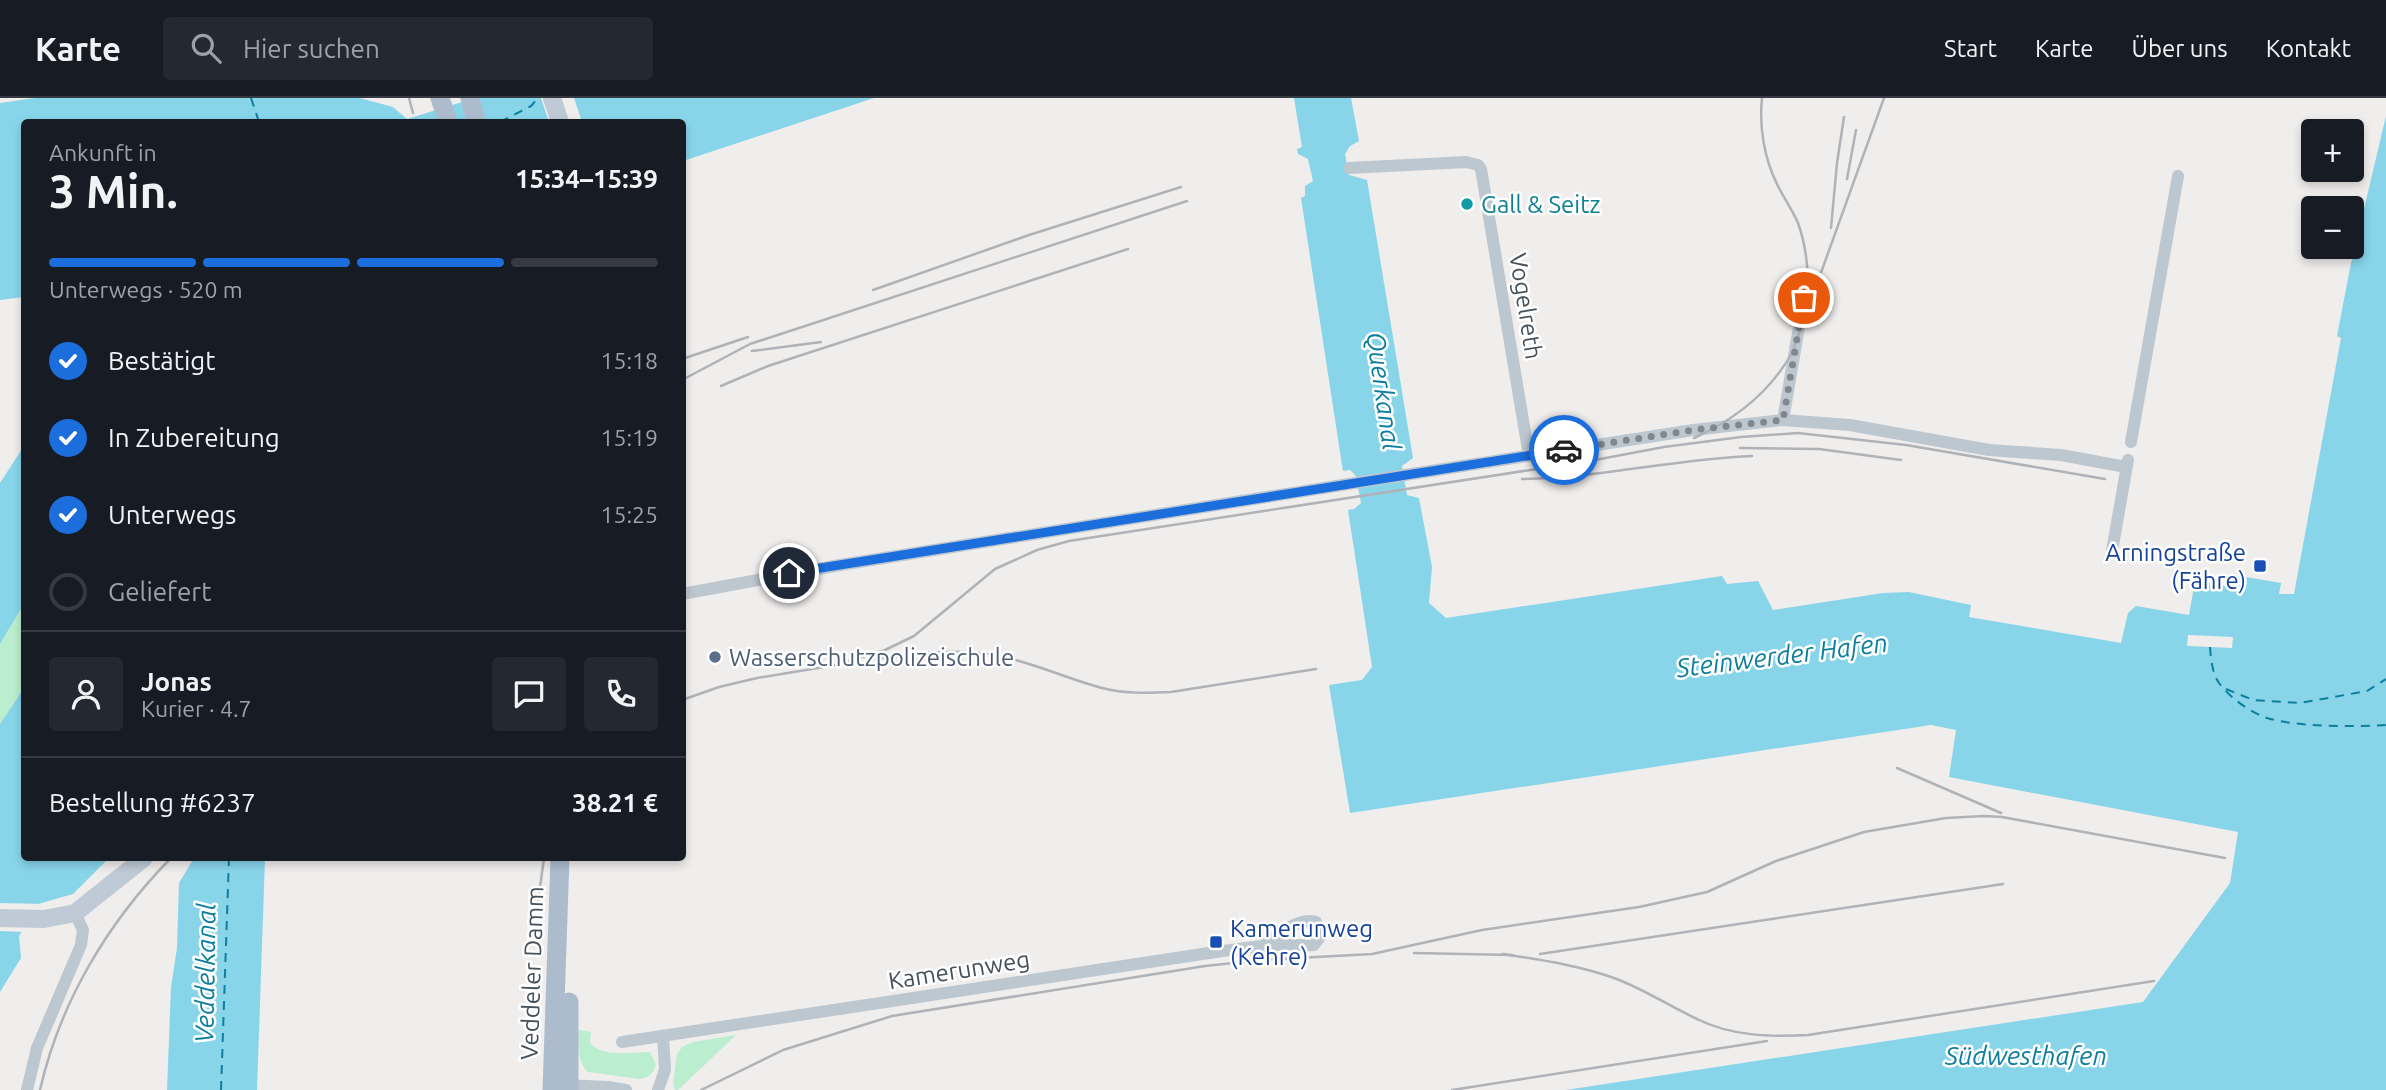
<!DOCTYPE html>
<html lang="de">
<meta charset="utf-8">
<style>
body{margin:0;font-family:Ubuntu,sans-serif;background:#242831;color:#f1f3f6;height:100vh;display:flex;flex-direction:column;font-size:26px;white-space:nowrap}
*{box-sizing:border-box;margin:0}
p{font-size:23px;color:#9ea1a6}
.icon{flex:none;width:38px;height:38px;fill:none;stroke:currentColor;stroke-width:2;stroke-linecap:round;stroke-linejoin:round}
.map{position:relative;flex:1;overflow:hidden}
.drawer{position:absolute;left:21px;top:21px;width:665px;height:742px;display:flex;flex-direction:column;background:#171b24;border-radius:7px;box-shadow:0 4px 10px #0003}
.drawer>*{flex:none}
.fabs{position:absolute;left:2301px;top:21px;display:grid;gap:14px}
.fabs a{display:grid;place-items:center;width:63px;height:63px;border-radius:7px;background:#171b24;box-shadow:0 4px 10px #0003;font-size:35px}
.pin{position:absolute;display:grid;place-items:center;width:60px;height:60px;color:#fff;margin:-30px;border:4px solid #fff;border-radius:50%;box-shadow:0 2px 7px #0007}
.courier{position:absolute;display:grid;place-items:center;width:70px;height:70px;margin:-35px;border:5px solid #1b6edc;border-radius:50%;background:#fff;color:#222;box-shadow:0 2px 9px #0007}
.overview em{font-style:normal;font-weight:600}
.overview div{display:flex;flex-direction:column-reverse}
.overview{display:flex;align-items:center;justify-content:space-between;height:119px;padding:0 28px}
h1{font-size:46px;font-weight:600;line-height:52px}
.bar{display:grid;grid-template-columns:repeat(4,1fr);gap:10px 7px;align-content:center;height:84px;padding:0 28px}
.bar i{height:9px;border-radius:5px;background:#363941}
.bar .active{background:#1b6edc}
.bar p{grid-column:span 4}
.line{display:flex;align-items:center;gap:18px;padding:0 28px;border-top:2px solid #363941}
.line div{flex:1}
.round{display:grid;place-items:center;flex:none;width:74px;height:74px;border-radius:7px;background:#242831}
ol{padding:0 28px;list-style:none}
li{display:flex;align-items:center;gap:21px;height:77px}
li p{margin-inline-start:auto}
li .icon{padding:7px;border-radius:50%;background:#1b6edc;color:#fff;stroke-width:4}
li:last-child{color:#9ea1a6}
li i{width:38px;height:38px;border:4px solid #363941;border-radius:50%}
header{display:flex;align-items:center;gap:42px;box-sizing:border-box;height:98px;padding:0 35px;background:#171b24;border-bottom:2px solid #363941}
header strong{font-size:33px}
nav{display:flex;gap:38px;margin-inline-start:auto;font-size:24px}
.search{width:490px;height:63px;background:#242831;display:flex;align-items:center;gap:18px;box-sizing:border-box;padding:0 24px;border-radius:7px;color:#9ea1a6;font-size:26px}
.map>svg:first-child{display:block}
</style>
<header>
<strong>Karte</strong>
<div class="search"><svg class="icon" aria-label="search" viewBox="0 0 24 24"><circle cx="10" cy="10" r="6"/><path d="M15 15l6 6"/></svg>Hier suchen</div>
<nav><a>Start</a><a>Karte</a><a>Über uns</a><a>Kontakt</a></nav>
</header>
<div class="map">
<svg width="2386" height="992" viewBox="0 0 2386 992">
<rect width="100%" height="100%" fill="#f0eded"/>
<!-- green -->
<g fill="#bbeecf">
<path d="M24 506V590L0 626V546Z"/>
<path d="M579 932 591 934 590 945C603 960 632 954 650 954L656 966C654 975 649 980 639 981L588 974C577 964 578 945 579 932Z"/>
<path d="M736 937 678 992H675L673 984 677 956 682 949 693 944Z"/>
</g>
<!-- water -->
<g fill="#88d5ea">
<path d="M35 0H360L393 9 407 21 475 0H874L683 63 682 24H24V199L0 202V5Z"/>
<path d="M1294 0H1351L1359 43 1350 48 1345 56 1349 77 1367 82 1413 360 1402 368 1407 397 1419 400 1432 469 1429 505 1446 520 1722 478 1727 486 1758 483 1773 512 1883 495 1909 494 1971 507 1969 519 2121 545 2128 515 2136 508 2189 517 2195 483 2225 488 2228 476 2281 485 2279 496H2294L2341 240 2337 238 2350 170 2386 18V992H1566L2143 904 2230 785 2238 734 1949 679 1956 632 1931 627 1350 715 1329 587 1362 582 1372 569 1348 412 1354 411 1361 405 1356 378 1350 372 1343 373 1342 367 1301 100 1305 98V88L1313 83 1308 61 1298 56 1297 51 1302 49Z"/>
<path d="M24 348V506L0 546V385Z"/>
<path d="M24 590V760H109L73 796 38 806 19 838 21 860 0 894V626Z"/>
<path d="M194 760H265L257 992H167L171 889 177 850 179 785Z"/>
</g>
<!-- pier -->
<g fill="#f0eded">
<path d="M541 0H574L582 24H549Z"/>
<path d="M2188 537 2233 539 2232 550 2187 548Z"/>
<path d="M0 805 41 806 24 834 0 833Z"/>
</g>
<g fill="none" stroke-linecap="round" stroke-linejoin="round">
<!-- ferry -->
<g stroke="#0e7e9e" stroke-width="2" stroke-dasharray="9 7" stroke-linecap="butt">
<path d="M251 0 259 24"/>
<path d="M500 24 531 8 538 0"/>
<path d="M2210 549C2211 561 2212 575 2219 585 2230 600 2250 614 2267 620 2296 629 2355 629 2386 627"/>
<path d="M2226 591 2253 602 2300 605 2367 593 2386 581"/>
<path d="M221 992 229 760"/>
</g>
<!-- street -->
<g stroke="#bdc7cf" stroke-width="12">
<path d="M1349 70 1466 64 1478 67 1481 71 1529 358"/>
<path d="M1783 322 1804 200"/>
<path d="M2131 344 2178 78"/>
<path d="M2112 453 2128 362"/>
<path d="M682 496 840 467 1405 377 1693 332 1783 322 1850 327 1989 352 2061 357 2126 369"/>
<path d="M622 944 1209 855C1231 852 1253 848 1275 847 1288 846 1301 848 1314 847L1320 839 1316 824C1298 818 1277 839 1262 848"/>
<path d="M563 987 608 989 626 992"/>
<path d="M27 992 37 950 81 847 83 832 75 815"/>
<path d="M658 992 665 972 663 938"/>
</g>
<!-- secondary -->
<g stroke="#bfcad6" stroke-width="18">
<path d="M552 0 560 24"/>
<path d="M0 820 44 821 75 815 144 760"/>
</g>
<!-- primary -->
<g stroke="#acbccc" stroke-width="19">
<path d="M440 0 448 24"/>
<path d="M470 0 476 24"/>
<path d="M569 904V992"/>
<path d="M552 992 560 760"/>
</g>
<!-- rail -->
<g stroke="#afb2b7" stroke-width="2.5">
<path d="M409 0 413 15"/>
<path d="M1762 0C1759 28 1764 60 1777 86 1783 99 1792 111 1798 125 1807 150 1809 175 1808 201"/>
<path d="M1847 81 1856 32"/>
<path d="M1831 130 1837 65 1844 19"/>
<path d="M873 192 1029 137 1181 89"/>
<path d="M752 253 821 244"/>
<path d="M682 261 748 239"/>
<path d="M682 282 750 246 1187 103"/>
<path d="M721 288 768 268 1128 151"/>
<path d="M1694 340C1734 322 1770 294 1792 255L1884 0"/>
<path d="M1740 350 1819 351 1901 362"/>
<path d="M1522 381C1599 380 1675 361 1752 358"/>
<path d="M876 561C916 555 960 550 999 558 1035 565 1067 581 1102 590 1125 596 1148 595 1171 594L1316 571"/>
<path d="M682 602 719 589 757 580 836 567 885 552 914 538 995 471 1037 452 1069 443 1595 362 1664 349 1741 339 1798 335 1906 347 2105 381"/>
<path d="M1897 670 2001 715"/>
<path d="M538 804 544 760"/>
<path d="M1414 855 1512 857"/>
<path d="M1503 856C1541 862 1578 867 1614 880 1644 891 1669 908 1697 921 1731 938 1770 939 1808 937L2154 883"/>
<path d="M1540 856 2003 786"/>
<path d="M40 992C60 904 108 824 171 760"/>
<path d="M701 992 783 952 892 918 1205 868 1262 862 1372 856 1482 832 1639 809 1707 794 1776 763 1864 734 1946 720 1984 718 2002 719 2225 760"/>
<path d="M1452 992 1767 943"/>
</g>
</g>
<g fill="none" stroke-linecap="round" stroke-linejoin="round">
<!-- done -->
<path stroke="#81878d" stroke-width="7" stroke-dasharray="0 12.6" d="M1564 352 1693 332 1783 322 1804 200"/>
<!-- route -->
<path stroke="#1b6edc" stroke-width="9" d="M789 475 1564 352"/>
</g>
<!-- markers -->
<circle fill="#0f9aa8" stroke="#fff" stroke-width="2.5" cx="1467" cy="106" r="7"/>
<g fill="#1a4fb4" stroke="#fff" stroke-width="2.5">
<rect x="2253" y="461" width="14" height="14" rx="3.5"/>
<rect x="1209" y="837" width="14" height="14" rx="3.5"/>
</g>
<circle fill="#5c6f8a" stroke="#fff" stroke-width="2.5" cx="715" cy="559" r="7"/>
<g text-anchor="middle" dominant-baseline="central" stroke-width="5" stroke-linejoin="round" paint-order="stroke">
<!-- culture labels -->
<g font-size="24" fill="#0d838f" stroke="#fff" text-anchor="start">
<text x="1481" y="106">Gall &amp; Seitz</text>
</g>
<!-- street labels -->
<g font-size="24" fill="#45505a" stroke="#fff">
<text transform="translate(1526 208) rotate(81)">Vogelreth</text>
<text transform="translate(959 872) rotate(-9)">Kamerunweg</text>
<text transform="translate(532 875) rotate(-88)">Veddeler Damm</text>
</g>
<!-- transit labels -->
<g font-size="24" fill="#164399" stroke="#fff" text-anchor="end">
<text x="2246" y="454">Arningstraße<tspan x="2246" dy="28">(Fähre)</tspan></text>
<text x="1230" y="830" text-anchor="start">Kamerunweg<tspan x="1230" dy="28">(Kehre)</tspan></text>
</g>
<!-- service labels -->
<g font-size="24" fill="#4e5e75" stroke="#fff" text-anchor="start">
<text x="729" y="559">Wasserschutzpolizeischule</text>
</g>
<!-- water labels -->
<g font-size="26" font-style="italic" fill="#0e7e9e" stroke="#fff">
<text transform="translate(1384 293) rotate(82)">Querkanal</text>
<text transform="translate(1782 557) rotate(-7)">Steinwerder Hafen</text>
<text transform="translate(205 875) rotate(-89)">Veddelkanal</text>
<text x="2026" y="957">Südwesthafen</text>
</g>
</g>
</svg>
<div class="fabs">
<a>+</a>
<a>−</a>
</div>
<div class="pin" style="left:1804px;top:200px;background:#ea580c"><svg class="icon" aria-label="bag" viewBox="0 0 24 24"><path d="M5 8h14l-1 12H6zM9 8a3 3 0 0 1 6 0"/></svg></div>
<div class="pin" style="left:789px;top:475px;background:#1f2937"><svg class="icon" aria-label="home" viewBox="0 0 24 24"><path d="M3 11l9-7 9 7M6 9v11h12V9"/></svg></div>
<div class="courier" style="left:1564px;top:352px"><svg class="icon" aria-label="car" viewBox="0 0 24 24"><path d="M5 17H2v-5l4-1 3-4h7l3 4 3 1v5h-3M9 17h6M6 11h13"/><circle cx="7" cy="17" r="2"/><circle cx="17" cy="17" r="2"/></svg></div>
<section class="drawer">
<div class="overview"><div><h1>3 Min.</h1><p>Ankunft in</p></div><em>15:34–15:39</em></div>
<div class="bar"><i class="active"></i><i class="active"></i><i class="active"></i><i></i><p>Unterwegs · 520 m</p></div>
<ol>
<li><svg class="icon" aria-label="check" viewBox="0 0 24 24"><path d="M5 12l5 5 9-10"/></svg>Bestätigt<p>15:18</p></li>
<li><svg class="icon" aria-label="check" viewBox="0 0 24 24"><path d="M5 12l5 5 9-10"/></svg>In Zubereitung<p>15:19</p></li>
<li><svg class="icon" aria-label="check" viewBox="0 0 24 24"><path d="M5 12l5 5 9-10"/></svg>Unterwegs<p>15:25</p></li>
<li><i></i>Geliefert</li>
</ol>
<div class="line" style="height:126px"><a class="round"><svg class="icon" aria-label="person" viewBox="0 0 24 24"><circle cx="12" cy="8" r="4"/><path d="M4 21q1-7 8-7t8 7"/></svg></a><div><b>Jonas</b><p>Kurier · 4.7</p></div><a class="round"><svg class="icon" aria-label="chat" viewBox="0 0 24 24"><path d="M4 5h16v11H9l-5 4z"/></svg></a><a class="round"><svg class="icon" aria-label="phone" viewBox="0 0 24 24"><path d="M5 4h4l2 5-3 2q2 4 5 5l2-3 5 2v4C11 20 4 13 5 4z"/></svg></a></div>
<div class="line" style="height:91px"><div>Bestellung #6237</div><b>38.21 €</b></div>
</section>
</div>
